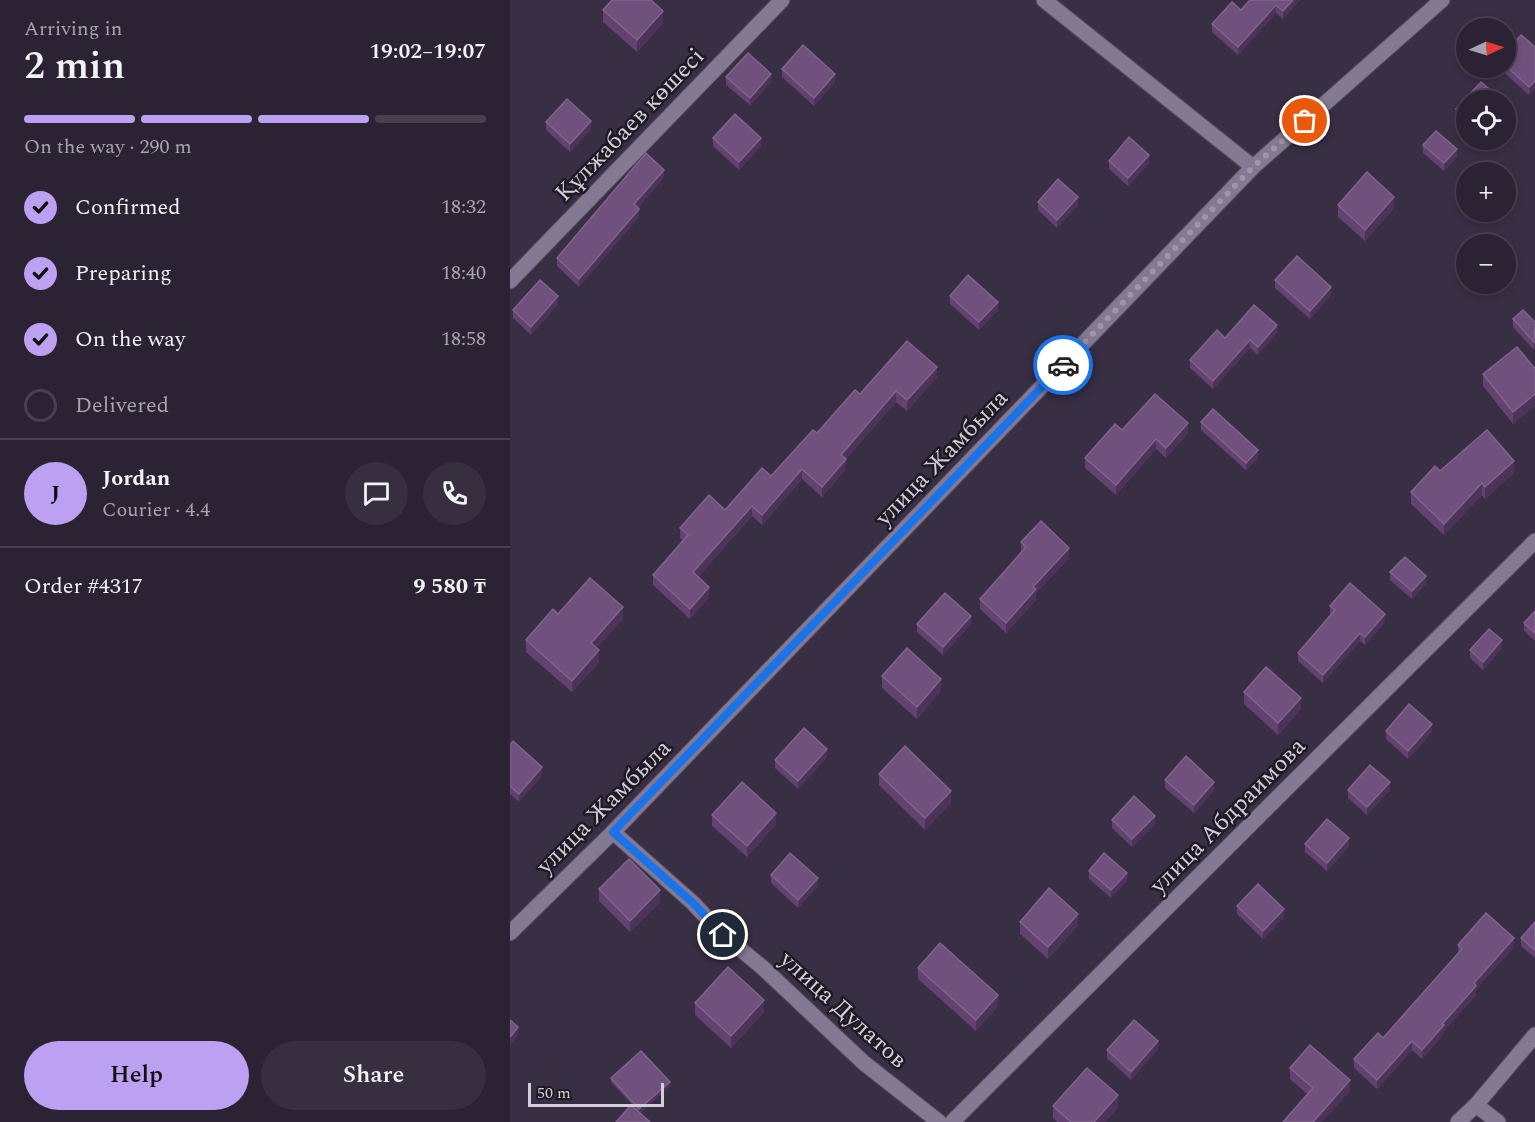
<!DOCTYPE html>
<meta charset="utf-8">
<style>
body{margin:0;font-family:Spectral,serif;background:#372f40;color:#f1f3f6;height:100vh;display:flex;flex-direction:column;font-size:22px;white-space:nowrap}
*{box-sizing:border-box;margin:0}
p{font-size:20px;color:#a6a4ac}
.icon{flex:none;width:33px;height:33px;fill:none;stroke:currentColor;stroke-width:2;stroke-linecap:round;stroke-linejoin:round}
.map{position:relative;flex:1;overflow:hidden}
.sheet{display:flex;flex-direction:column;background:#2b2334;width:510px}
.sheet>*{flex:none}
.needle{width:39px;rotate:86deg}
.fabs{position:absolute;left:946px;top:18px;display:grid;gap:12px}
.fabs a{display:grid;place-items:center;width:60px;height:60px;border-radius:50%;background:#2b2334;box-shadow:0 3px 9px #0003,0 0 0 2px #47404f;font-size:30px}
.scale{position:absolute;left:18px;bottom:15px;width:136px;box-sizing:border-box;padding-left:6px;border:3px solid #d4cedc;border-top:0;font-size:16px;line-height:21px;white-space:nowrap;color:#d4cedc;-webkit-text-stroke:4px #1e1a24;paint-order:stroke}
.pin{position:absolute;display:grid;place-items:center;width:51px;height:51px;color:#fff;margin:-26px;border:3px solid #fff;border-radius:50%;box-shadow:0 2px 6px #0007}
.courier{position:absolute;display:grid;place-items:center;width:60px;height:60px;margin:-30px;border:4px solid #1a73e8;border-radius:50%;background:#fff;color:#222;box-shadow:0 2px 8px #0007}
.headline em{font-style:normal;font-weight:600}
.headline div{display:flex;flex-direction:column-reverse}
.headline{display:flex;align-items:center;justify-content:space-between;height:102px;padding:0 24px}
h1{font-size:39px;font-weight:600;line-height:45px}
.bar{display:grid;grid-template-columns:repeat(4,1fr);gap:9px 6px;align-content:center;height:72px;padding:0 24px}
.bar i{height:8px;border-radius:4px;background:#47404f}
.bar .active{background:#bca0f2}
.bar p{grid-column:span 4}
.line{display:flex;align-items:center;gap:15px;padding:0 24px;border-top:2px solid #47404f}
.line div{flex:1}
.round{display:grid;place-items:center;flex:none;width:63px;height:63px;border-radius:32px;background:#372f40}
ol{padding:0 24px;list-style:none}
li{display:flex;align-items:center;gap:18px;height:66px}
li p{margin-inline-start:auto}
li .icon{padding:6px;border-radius:50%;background:#bca0f2;color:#111;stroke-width:4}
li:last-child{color:#a6a4ac}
li i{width:33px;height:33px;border:3px solid #47404f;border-radius:50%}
.cta{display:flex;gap:12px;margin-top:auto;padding:12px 24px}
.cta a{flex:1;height:69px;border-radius:36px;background:#bca0f2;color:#111;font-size:24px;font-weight:600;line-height:69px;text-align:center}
.cta a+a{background:#372f40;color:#f1f3f6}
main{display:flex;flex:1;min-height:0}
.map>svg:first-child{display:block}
</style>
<main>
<section class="sheet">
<div class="headline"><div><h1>2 min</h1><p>Arriving in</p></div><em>19:02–19:07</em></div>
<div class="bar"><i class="active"></i><i class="active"></i><i class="active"></i><i></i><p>On the way · 290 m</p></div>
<ol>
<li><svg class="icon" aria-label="check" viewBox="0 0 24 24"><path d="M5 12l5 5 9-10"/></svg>Confirmed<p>18:32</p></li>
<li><svg class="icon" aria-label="check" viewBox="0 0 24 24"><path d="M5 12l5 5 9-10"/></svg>Preparing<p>18:40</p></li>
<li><svg class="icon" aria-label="check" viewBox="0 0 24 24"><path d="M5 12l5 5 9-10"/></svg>On the way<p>18:58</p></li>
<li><i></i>Delivered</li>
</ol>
<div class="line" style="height:108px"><b class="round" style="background:#bca0f2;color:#111">J</b><div><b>Jordan</b><p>Courier · 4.4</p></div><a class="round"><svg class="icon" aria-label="chat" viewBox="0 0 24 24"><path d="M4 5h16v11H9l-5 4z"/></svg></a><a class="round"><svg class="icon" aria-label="phone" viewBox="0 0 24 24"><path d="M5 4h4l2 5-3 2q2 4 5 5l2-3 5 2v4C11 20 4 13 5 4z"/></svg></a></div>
<div class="line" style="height:78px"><div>Order #4317</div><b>9 580 ₸</b></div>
<div class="cta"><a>Help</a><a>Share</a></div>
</section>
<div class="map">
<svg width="1025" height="1122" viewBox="0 0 1025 1122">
<rect width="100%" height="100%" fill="#392f45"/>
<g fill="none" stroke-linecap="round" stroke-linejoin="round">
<!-- street casing -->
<g stroke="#534a5d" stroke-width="17">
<g id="street">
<path d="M534 0 743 167"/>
<path d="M0 281 272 0"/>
<path d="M103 832 183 903 213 935 252 967 354 1063 429 1122"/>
<path d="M0 933 103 832 743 167 932 0"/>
<path d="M966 1105 988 1122"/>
<path d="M442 1122 1025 541"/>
<path d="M948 1122 966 1105 1025 1035"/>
</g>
</g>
<!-- street -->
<use href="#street" stroke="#847992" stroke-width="15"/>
</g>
<!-- wall -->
<g fill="#634170">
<path d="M790 0 773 19 766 13 728 55 702 32V24L731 10Z"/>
<path d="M93 10 153 23 127 52 93 22Z"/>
<path d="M1025 47 1019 95 989 68H996V52Z"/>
<path d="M272 69 325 82 304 106 272 77Z"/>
<path d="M216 77 261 82 240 105 216 85Z"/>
<path d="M957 100V127L946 117V109Z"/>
<path d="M36 122 81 129 60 152 36 130Z"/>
<path d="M203 138 251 146 229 170 203 146Z"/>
<path d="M913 145 947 157 934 171 913 153Z"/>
<path d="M599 161 639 163 618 186 599 169Z"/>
<path d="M154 177 128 208 129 217 69 287 47 266V258Z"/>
<path d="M528 202 568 205 547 228 528 210Z"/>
<path d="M828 205 884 208 855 241 828 217Z"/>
<path d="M765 280 821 295 800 319 765 288Z"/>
<path d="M440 296 488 310 469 330 440 304Z"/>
<path d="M48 304 21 335 3 318V310Z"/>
<path d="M1003 319 1025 322 1024 350 1003 327Z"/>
<path d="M767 333 748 355 740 348 703 389 680 368V360L715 338Z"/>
<path d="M1025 369V406L1003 424 973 386V374Z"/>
<path d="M427 377 397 411 386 402 336 459V469L312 497 292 479 252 525 242 516 188 577 199 597 180 619 143 585V575L173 541 170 538V528L215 510 261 476 307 433 350 394Z"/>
<path d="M691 422 748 458 736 470 691 430Z"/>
<path d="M612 430 678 433 656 458 646 449 606 495 575 468V458Z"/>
<path d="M930 471 1004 473 975 499 972 495 934 535 901 504V492Z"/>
<path d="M511 542 559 558 526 593V600L496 633 470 609V599L511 552Z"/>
<path d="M880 572 916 584 902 599 880 580Z"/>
<path d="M820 606 875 622 855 645 850 641 813 683 788 661V653L821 615 820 614Z"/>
<path d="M1025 611V641L1014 631V623Z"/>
<path d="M48 614 113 619 86 648 89 662 62 692 16 652V640Z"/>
<path d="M407 624H461L433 655 407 632Z"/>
<path d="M992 648 973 670 960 658V650Z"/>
<path d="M372 676 431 691 407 719 372 688Z"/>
<path d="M734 692 791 709 768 735 734 704Z"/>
<path d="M876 731 922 732 898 759 876 739Z"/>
<path d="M0 745 32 775 9 802 0 794Z"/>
<path d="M317 757 288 789 265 768V760Z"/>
<path d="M369 774 441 803 415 830 369 785Z"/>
<path d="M655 780 704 790 684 813 655 788Z"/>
<path d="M838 790H880L857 815 838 798Z"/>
<path d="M202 815 266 824 237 857 202 826Z"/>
<path d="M602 820 645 824 622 847 602 828Z"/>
<path d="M795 844 839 846 817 871 795 852Z"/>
<path d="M579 871 617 881 601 898 579 879Z"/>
<path d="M261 875 308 886 288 908 261 883Z"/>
<path d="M89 889 150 902 120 932 89 901Z"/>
<path d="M727 906 774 917 753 939 727 914Z"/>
<path d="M510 922 568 925 538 959 510 934Z"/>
<path d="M1025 922V958L1011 946V938Z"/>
<path d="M948 945 1004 947 966 989V995L934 1031V1034L912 1059 902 1050 867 1089 844 1068V1059L873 1038 948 954Z"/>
<path d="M408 968 488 1006 466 1031 408 979Z"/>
<path d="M185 1003 254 1012 221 1048 185 1015Z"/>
<path d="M648 1049 621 1080 597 1058V1050Z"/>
<path d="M780 1068 840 1091 797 1094 780 1079Z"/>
<path d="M101 1078 160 1086 130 1113 101 1082Z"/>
<path d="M543 1106 608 1107 595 1122H547L543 1118Z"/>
</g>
<!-- shaded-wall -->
<g fill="#4d335a">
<path d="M783 0H790L773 19V11Z"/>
<path d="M766 5V13L728 55V47Z"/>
<path d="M153 11V23L127 52V40Z"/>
<path d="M261 74V82L240 105V98Z"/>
<path d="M325 74V82L304 106V98Z"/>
<path d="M1025 81V89L1019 95V87Z"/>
<path d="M81 121V129L60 152V144Z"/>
<path d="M251 138V146L229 170V162Z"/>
<path d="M947 149V157L934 171V163Z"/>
<path d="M639 155V163L618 186V178Z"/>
<path d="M154 170V177L124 212V204Z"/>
<path d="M568 197V205L547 228V220Z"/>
<path d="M884 197V208L855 241V230Z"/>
<path d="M129 209V217L69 287V279Z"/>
<path d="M821 287V295L800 319V311Z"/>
<path d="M48 296V304L21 335V327Z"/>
<path d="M488 302V310L469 330V322Z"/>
<path d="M767 325V333L748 355V347Z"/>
<path d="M740 340V348L703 389V381Z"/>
<path d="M427 367V377L397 411V400Z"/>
<path d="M386 391V402L331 465V455Z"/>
<path d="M1025 394V406L1003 424V412Z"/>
<path d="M678 423V433L656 458V448Z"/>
<path d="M646 439V449L606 495V485Z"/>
<path d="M748 450V458L736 470V463Z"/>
<path d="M336 459V469L312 497V487Z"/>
<path d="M1004 461V473L975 499V487Z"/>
<path d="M292 469V479L252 525V515Z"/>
<path d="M972 483V495L934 535V524Z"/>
<path d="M242 506V516L183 583V572Z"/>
<path d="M559 548V558L526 593V600L496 633V623L523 587Z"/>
<path d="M916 576V584L902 599V591Z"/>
<path d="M199 587V597L180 619V609Z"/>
<path d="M113 607V619L81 655V643Z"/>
<path d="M875 614V622L855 645V637Z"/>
<path d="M461 616V624L433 655V647Z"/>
<path d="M850 633V641L813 683V675Z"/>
<path d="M992 640V648L973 670V662Z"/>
<path d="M89 650V662L62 692V681Z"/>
<path d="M431 679V691L407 719V707Z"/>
<path d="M791 698V709L768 735V723Z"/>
<path d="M922 724V732L898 759V751Z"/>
<path d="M317 749V757L288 789V781Z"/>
<path d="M32 767V775L9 802V794Z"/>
<path d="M704 782V790L684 813V805Z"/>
<path d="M880 782V790L857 815V807Z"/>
<path d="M441 791V803L415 830V818Z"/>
<path d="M266 813V824L237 857V846Z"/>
<path d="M645 816V824L622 847V839Z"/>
<path d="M839 838V846L817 871V863Z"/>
<path d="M617 873V881L601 898V890Z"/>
<path d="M308 878V886L288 908V900Z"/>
<path d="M150 890V902L120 932V921Z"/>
<path d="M774 909V917L753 939V931Z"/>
<path d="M568 914V925L538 959V947Z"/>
<path d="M1004 938V947L966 989V995L934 1031V1034L912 1059V1050L932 1024 964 983Z"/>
<path d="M488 995V1006L466 1031V1020Z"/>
<path d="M254 1000V1012L221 1048V1036Z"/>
<path d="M8 1027V1035L0 1045V1037Z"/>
<path d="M648 1041V1049L621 1080V1072Z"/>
<path d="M902 1041V1050L867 1089V1080Z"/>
<path d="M840 1080V1091L812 1122H803Z"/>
<path d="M160 1082V1086L129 1113V1109Z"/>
<path d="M608 1095V1107L595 1122H584Z"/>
</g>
<!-- building -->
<g fill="#70507c" stroke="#7f648b" stroke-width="1.5">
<path d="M102 0H141L153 11 127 40 93 10Z"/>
<path d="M740 0H783L773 11 766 5 728 47 702 24 722 2 731 10Z"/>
<path d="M1011 35 1025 47V81L1019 87 996 66V52Z"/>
<path d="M293 45 325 74 304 98 272 69Z"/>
<path d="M238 53 261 74 240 98 216 77Z"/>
<path d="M971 82 992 100H957V119L946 109Z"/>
<path d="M57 99 81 121 60 144 36 122Z"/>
<path d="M225 114 251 138 229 162 203 138Z"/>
<path d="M926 131 947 149 934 163 913 145Z"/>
<path d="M619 137 639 155 618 178 599 161Z"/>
<path d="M136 153 154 170 124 204 129 209 69 279 47 258Z"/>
<path d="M857 172 884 197 855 230 828 205Z"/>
<path d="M548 179 568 197 547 220 528 202Z"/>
<path d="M787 256 821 287 800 311 765 280Z"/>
<path d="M458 275 488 302 469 322 440 296Z"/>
<path d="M30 280 48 296 21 327 3 310Z"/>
<path d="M744 305 767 325 748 347 740 340 703 381 680 360 707 330 715 338Z"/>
<path d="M1013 310 1025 322 1024 342 1003 319Z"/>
<path d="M397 341 427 367 397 400 386 391 331 455 336 459 312 487 292 469 252 515 242 506 183 572 199 587 180 609 143 575 178 535 170 528 199 495 215 510 252 468 261 476 303 430 307 433 345 390 350 394Z"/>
<path d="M1007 347 1025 369V394L1003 412 973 374Z"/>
<path d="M645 394 678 423 656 448 646 439 606 485 575 458 605 424 612 430Z"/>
<path d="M703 409 748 450 736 463 691 422Z"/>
<path d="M977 430 1004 461 975 487 972 483 934 524 901 492 925 466 930 471Z"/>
<path d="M531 521 559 548 523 587 526 589 496 623 470 599 516 547 511 542Z"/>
<path d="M895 557 916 576 902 591 880 572Z"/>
<path d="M80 578 113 607 81 643 89 650 62 681 16 640 43 609 48 614Z"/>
<path d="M840 583 875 614 855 637 850 633 813 675 788 653 825 610 820 606Z"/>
<path d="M435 593 461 616 433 647 407 624Z"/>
<path d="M1025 611V633L1014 623Z"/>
<path d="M979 629 992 640 973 662 960 650Z"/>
<path d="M397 648 431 679 407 707 372 676Z"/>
<path d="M756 667 791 698 768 723 734 692Z"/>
<path d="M899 704 922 724 898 751 876 731Z"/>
<path d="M294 728 317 749 288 781 265 760Z"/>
<path d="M3 741 32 767 9 794 0 786V745Z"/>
<path d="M395 746 441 791 415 818 369 774Z"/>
<path d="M676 756 704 782 684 805 655 780Z"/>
<path d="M860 765 880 782 857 807 838 790Z"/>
<path d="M232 782 266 813 237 846 202 815Z"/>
<path d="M624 796 645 816 622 839 602 820Z"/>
<path d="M817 819 839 838 817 863 795 844Z"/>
<path d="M280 853 308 878 288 900 261 875Z"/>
<path d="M594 853 617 873 601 890 579 871Z"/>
<path d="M119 859 150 890 120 921 89 889Z"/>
<path d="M748 884 774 909 753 931 727 906Z"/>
<path d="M539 888 568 914 538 947 510 922Z"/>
<path d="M976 913 1004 938 964 983 966 986 932 1024 934 1025 912 1050 902 1041 867 1080 844 1059 868 1033 873 1038 952 949 948 945Z"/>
<path d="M1025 922V950L1011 938Z"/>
<path d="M430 943 488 995 466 1020 408 968Z"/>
<path d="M218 967 254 1000 221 1036 185 1003Z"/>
<path d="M0 1020 8 1027 0 1037Z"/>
<path d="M624 1020 648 1041 621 1072 597 1050Z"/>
<path d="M800 1045 840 1080 803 1122H773L803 1088 780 1068Z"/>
<path d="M131 1051 160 1082 129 1109 101 1078Z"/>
<path d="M577 1068 608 1095 584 1122H561L543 1106Z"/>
<path d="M121 1105 140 1122H106Z"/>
</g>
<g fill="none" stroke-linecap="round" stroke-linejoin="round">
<!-- done -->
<path stroke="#9e96a7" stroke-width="6" stroke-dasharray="0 10.8" d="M553 365 743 167 795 121"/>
<!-- route -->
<path stroke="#1a73e8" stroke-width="8" d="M213 935 183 903 103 832 553 365"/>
</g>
<g text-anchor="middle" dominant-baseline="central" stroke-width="5" stroke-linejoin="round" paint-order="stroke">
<!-- street labels -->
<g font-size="24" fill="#d4cedc" stroke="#1e1a24">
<text transform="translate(120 125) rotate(-46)">Құлжабаев көшесі</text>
<text transform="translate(432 458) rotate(-46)">улица Жамбыла</text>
<text transform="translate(94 807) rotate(-45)">улица Жамбыла</text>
<text transform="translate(718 816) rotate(-45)">улица Абдраимова</text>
<text transform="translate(333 1010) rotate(42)">улица Дулатов</text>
</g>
</g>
</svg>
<div class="fabs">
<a><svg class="needle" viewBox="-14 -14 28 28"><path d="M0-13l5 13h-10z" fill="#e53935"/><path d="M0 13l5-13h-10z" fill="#a6a4ac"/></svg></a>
<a><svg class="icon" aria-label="locate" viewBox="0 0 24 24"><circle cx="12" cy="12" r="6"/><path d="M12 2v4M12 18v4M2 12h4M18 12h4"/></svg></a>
<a>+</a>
<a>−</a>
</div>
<div class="scale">50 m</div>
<div class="pin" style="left:795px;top:121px;background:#ea580c"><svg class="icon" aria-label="bag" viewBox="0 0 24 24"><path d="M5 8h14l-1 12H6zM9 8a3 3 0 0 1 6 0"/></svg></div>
<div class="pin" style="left:213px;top:935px;background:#1f2937"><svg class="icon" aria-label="home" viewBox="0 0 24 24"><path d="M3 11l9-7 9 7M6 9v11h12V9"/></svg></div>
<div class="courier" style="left:553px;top:365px"><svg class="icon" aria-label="car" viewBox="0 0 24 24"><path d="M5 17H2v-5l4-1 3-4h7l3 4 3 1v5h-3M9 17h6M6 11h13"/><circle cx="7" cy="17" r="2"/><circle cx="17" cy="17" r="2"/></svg></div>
</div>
</main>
